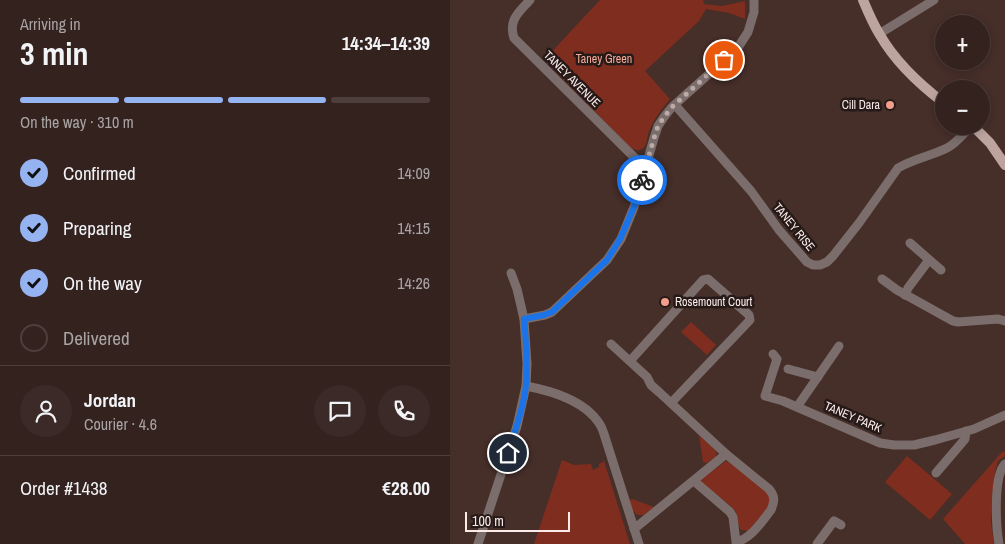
<!DOCTYPE html>
<meta charset="utf-8">
<style>
body{margin:0;font-family:"Archivo Narrow",sans-serif;background:#3c2a28;color:#f1f3f6;height:100vh;display:flex;flex-direction:column;font-size:19px;white-space:nowrap}
*{box-sizing:border-box;margin:0}
p{font-size:16px;color:#a9a4a4}
.icon{flex:none;width:28px;height:28px;fill:none;stroke:currentColor;stroke-width:2;stroke-linecap:round;stroke-linejoin:round}
.map{position:relative;flex:1;overflow:hidden}
.details{display:flex;flex-direction:column;background:#34221f;width:450px}
.details>*{flex:none}
.buttons{position:absolute;left:485px;top:15px;display:grid;gap:10px}
.buttons a{display:grid;place-items:center;width:55px;height:55px;border-radius:50%;background:#34221f;box-shadow:0 2px 8px #0003,0 0 0 1px #4e3f3d;font-size:25px}
.scale{position:absolute;left:15px;bottom:12px;width:105px;box-sizing:border-box;padding-left:5px;border:2px solid #fcece9;border-top:0;font-size:14px;line-height:18px;white-space:nowrap;color:#fcece9;-webkit-text-stroke:4px #251a17;paint-order:stroke}
.pin{position:absolute;display:grid;place-items:center;width:42px;height:42px;color:#fff;margin:-21px;border:2px solid #fff;border-radius:50%;box-shadow:0 1px 5px #0007}
.courier{position:absolute;display:grid;place-items:center;width:50px;height:50px;margin:-25px;border:4px solid #1a73e8;border-radius:50%;background:#fff;color:#222;box-shadow:0 1px 6px #0007}
.head em{font-style:normal;font-weight:700}
.head div{display:flex;flex-direction:column-reverse}
.head{display:flex;align-items:center;justify-content:space-between;height:85px;padding:0 20px}
h1{font-size:32px;font-weight:700;line-height:38px}
.bar{display:grid;grid-template-columns:repeat(4,1fr);gap:8px 5px;align-content:center;height:60px;padding:0 20px}
.bar i{height:6px;border-radius:4px;background:#4e3f3d}
.bar .current{background:#95b2f1}
.bar p{grid-column:span 4}
.line{display:flex;align-items:center;gap:12px;padding:0 20px;border-top:1px solid #4e3f3d}
.line div{flex:1}
.round{display:grid;place-items:center;flex:none;width:52px;height:52px;border-radius:26px;background:#3c2a28}
ol{padding:0 20px;list-style:none}
li{display:flex;align-items:center;gap:15px;height:55px}
li p{margin-inline-start:auto}
li .icon{padding:5px;border-radius:50%;background:#95b2f1;color:#111;stroke-width:4}
li:last-child{color:#a9a4a4}
li i{width:28px;height:28px;border:2px solid #4e3f3d;border-radius:50%}
main{display:flex;flex:1;min-height:0}
.map>svg:first-child{display:block}
</style>
<main>
<section class="details">
<div class="head"><div><h1>3 min</h1><p>Arriving in</p></div><em>14:34–14:39</em></div>
<div class="bar"><i class="current"></i><i class="current"></i><i class="current"></i><i></i><p>On the way · 310 m</p></div>
<ol>
<li><svg class="icon" aria-label="check" viewBox="0 0 24 24"><path d="M5 12l5 5 9-10"/></svg>Confirmed<p>14:09</p></li>
<li><svg class="icon" aria-label="check" viewBox="0 0 24 24"><path d="M5 12l5 5 9-10"/></svg>Preparing<p>14:15</p></li>
<li><svg class="icon" aria-label="check" viewBox="0 0 24 24"><path d="M5 12l5 5 9-10"/></svg>On the way<p>14:26</p></li>
<li><i></i>Delivered</li>
</ol>
<div class="line" style="height:90px"><a class="round"><svg class="icon" aria-label="person" viewBox="0 0 24 24"><circle cx="12" cy="8" r="4"/><path d="M4 21q1-7 8-7t8 7"/></svg></a><div><b>Jordan</b><p>Courier · 4.6</p></div><a class="round"><svg class="icon" aria-label="chat" viewBox="0 0 24 24"><path d="M4 5h16v11H9l-5 4z"/></svg></a><a class="round"><svg class="icon" aria-label="phone" viewBox="0 0 24 24"><path d="M5 4h4l2 5-3 2q2 4 5 5l2-3 5 2v4C11 20 4 13 5 4z"/></svg></a></div>
<div class="line" style="height:65px"><div>Order #1438</div><b>€28.00</b></div>
</section>
<div class="map">
<svg width="555" height="544" viewBox="0 0 555 544">
<rect width="100%" height="100%" fill="#462e29"/>
<!-- green -->
<g fill="#7f2d1f">
<path d="M150 0H253L254 4 272 6 295 1V19L279 13 256 9 249 21 195 71 220 99C211 110 203 120 198 134 197 138 197 145 193 148 189 152 185 150 181 148L94 60Z"/>
<path d="M241 322 266 345 257 355 231 332Z"/>
<path d="M249 435 265 450 267 454 265 457 257 463 253 462Z"/>
<path d="M552 452H555V456L548 461 545 472 542 498 541 523 544 544H515L493 519Z"/>
<path d="M457 456 502 494 480 520 435 482Z"/>
<path d="M112 460 124 465 141 464 143 470 149 467V464L154 461 180 544H84Z"/>
<path d="M276 461 280 463 318 493 321 498 317 509 298 531 291 530C287 524 288 517 285 511 281 504 259 490 252 485L251 479Z"/>
<path d="M182 499 204 507 194 515H187C183 511 180 506 180 500Z"/>
</g>
<g fill="none" stroke-linecap="round" stroke-linejoin="round">
<!-- minor -->
<g stroke="#7a6d6b" stroke-width="9">
<path d="M80 0C69 12 58 20 64 38L195 168"/>
<path d="M429 34 484 0"/>
<path d="M225 105 301 191 329 230 357 262 363 265H370L377 262 383 256 409 223 448 168C463 159 481 156 497 148 507 143 513 134 521 126"/>
<path d="M460 243 491 270"/>
<path d="M432 279 447 290 503 321 508 322 548 319 555 321"/>
<path d="M455 295 458 288 479 260"/>
<path d="M74 319 95 315 102 312 157 260 171 239 184 207 204 138 208 126 214 117 222 107 287 49 298 32 304 12V0"/>
<path d="M161 344 197 377 201 385 209 392 276 454 319 489C325 496 325 501 321 510 312 521 301 539 286 542L283 517 280 512 244 481"/>
<path d="M323 354 327 359 315 396 333 401 430 443 444 445H464L485 440 524 429 555 415"/>
<path d="M180 361 253 280 258 279 299 315 300 320 221 403"/>
<path d="M338 369 368 377"/>
<path d="M76 386C102 391 134 400 149 423 152 427 153 431 154 434L189 544"/>
<path d="M347 407 389 346"/>
<path d="M486 473 515 439 516 431"/>
<path d="M184 529 276 454"/>
<path d="M28 544 67 426 76 386 77 364 74 319 67 289 61 273"/>
<path d="M367 544 384 521 391 525"/>
<path d="M549 544C546 527 543 476 555 464"/>
</g>
<!-- major -->
<g stroke="#bda49f" stroke-width="10">
<path d="M413 0C418 12 423 24 430 35 446 63 469 84 494 103"/>
<path d="M523 126 540 143 555 165"/>
</g>
</g>
<g fill="none" stroke-linecap="round" stroke-linejoin="round">
<!-- done -->
<path stroke="#bcaaa6" stroke-width="5" stroke-dasharray="0 9" d="M192 180 204 138 208 126 214 117 222 107 274 60"/>
<!-- route -->
<path stroke="#1a73e8" stroke-width="6" d="M58 453C65 431 74 407 76 385 78 363 76 340 74 319L94 315 102 312 157 260 170 239 184 207 192 180"/>
</g>
<!-- markers -->
<g fill="#f49d8c" stroke="#251a17" stroke-width="2">
<circle cx="440" cy="105" r="5"/>
<circle cx="215" cy="302" r="5"/>
</g>
<g text-anchor="middle" dominant-baseline="central" stroke-width="5" stroke-linejoin="round" paint-order="stroke">
<!-- park labels -->
<g font-size="12" fill="#f7aa9a" stroke="#251a17">
<text x="154" y="59">Taney Green</text>
</g>
<!-- street labels -->
<g font-size="12" fill="#fcece9" stroke="#251a17">
<text transform="translate(122 79) rotate(45)">TANEY AVENUE</text>
<text transform="translate(344 227) rotate(51)">TANEY RISE</text>
<text transform="translate(403 417) rotate(23)">TANEY PARK</text>
</g>
<!-- poi labels -->
<g font-size="12" fill="#fcece9" stroke="#251a17" text-anchor="end">
<text x="430" y="105">Cill Dara</text>
<text x="225" y="302" text-anchor="start">Rosemount Court</text>
</g>
</g>
</svg>
<div class="buttons">
<a>+</a>
<a>−</a>
</div>
<div class="scale">100 m</div>
<div class="pin" style="left:274px;top:60px;background:#ea580c"><svg class="icon" aria-label="bag" viewBox="0 0 24 24"><path d="M5 8h14l-1 12H6zM9 8a3 3 0 0 1 6 0"/></svg></div>
<div class="pin" style="left:58px;top:453px;background:#1f2937"><svg class="icon" aria-label="home" viewBox="0 0 24 24"><path d="M3 11l9-7 9 7M6 9v11h12V9"/></svg></div>
<div class="courier" style="left:192px;top:180px"><svg class="icon" aria-label="bike" viewBox="0 0 24 24"><circle cx="6" cy="16" r="4"/><circle cx="18" cy="16" r="4"/><path d="M6 16l4-8h5l3 8M10 8l3 8H6M13 5h3"/></svg></div>
</div>
</main>
